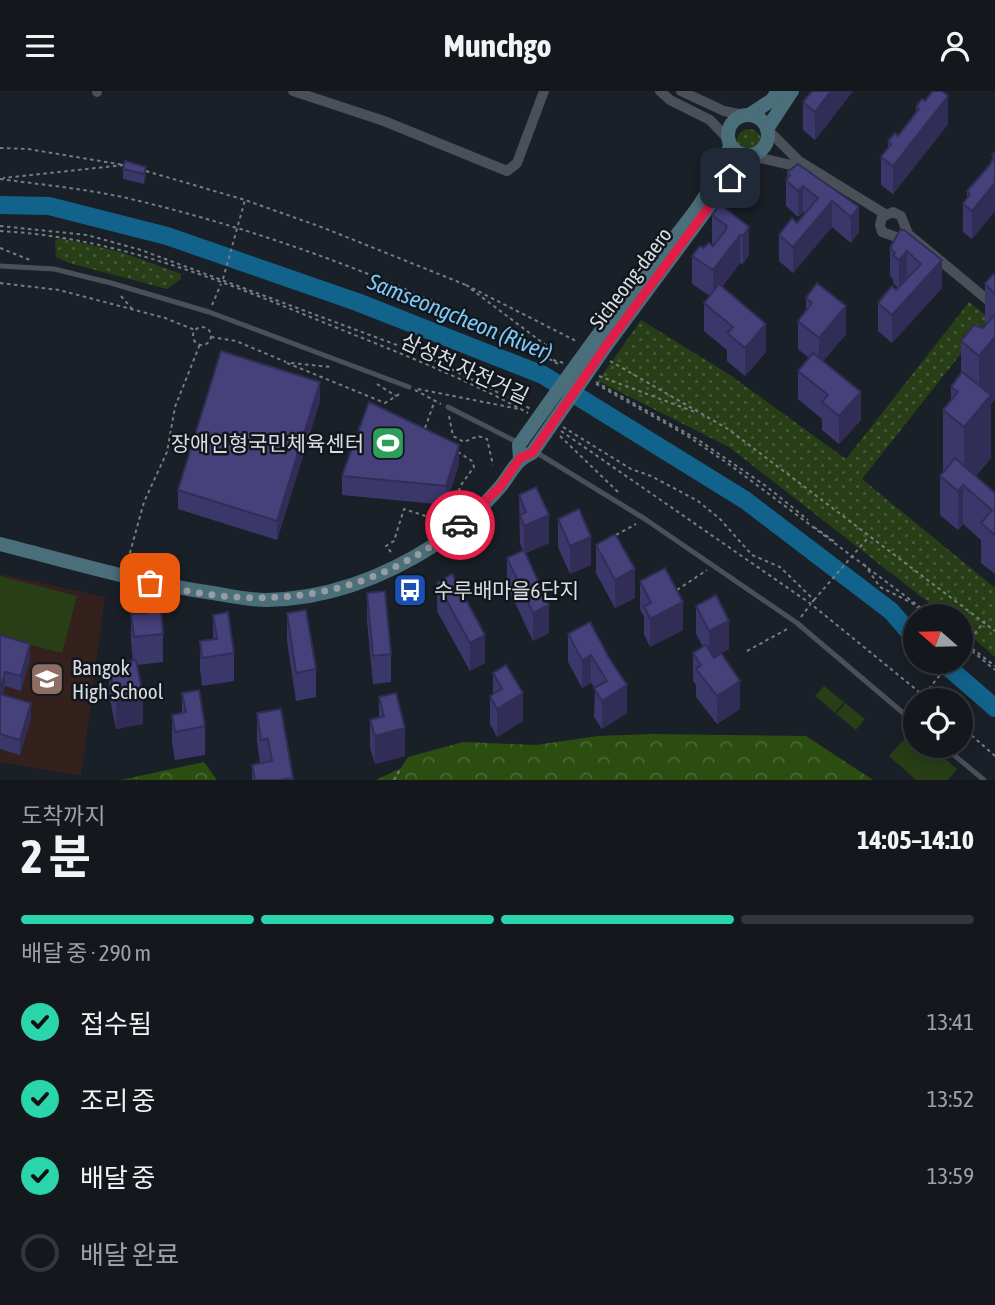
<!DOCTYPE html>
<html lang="ko">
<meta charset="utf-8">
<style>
body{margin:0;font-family:"Asap Condensed","Noto Sans KR",sans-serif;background:#21252a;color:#f1f3f6;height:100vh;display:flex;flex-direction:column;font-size:26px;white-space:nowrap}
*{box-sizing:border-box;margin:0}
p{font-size:23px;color:#9da0a4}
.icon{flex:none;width:38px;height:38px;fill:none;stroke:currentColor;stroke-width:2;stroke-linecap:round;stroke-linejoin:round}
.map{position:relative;height:689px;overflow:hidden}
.side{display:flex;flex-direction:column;background:#14181d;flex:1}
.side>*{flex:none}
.needle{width:46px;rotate:290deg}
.buttons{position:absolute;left:903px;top:513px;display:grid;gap:14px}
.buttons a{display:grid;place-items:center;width:70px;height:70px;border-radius:50%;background:#14181d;box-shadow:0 4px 18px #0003,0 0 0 2px #33373b;font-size:35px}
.pin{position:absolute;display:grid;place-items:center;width:60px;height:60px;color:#fff;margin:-30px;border-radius:14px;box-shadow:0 4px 10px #0006}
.courier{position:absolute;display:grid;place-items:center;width:70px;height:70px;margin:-35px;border:5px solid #e11d48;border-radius:50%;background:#fff;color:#222;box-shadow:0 2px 9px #0007}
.overview em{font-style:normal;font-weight:700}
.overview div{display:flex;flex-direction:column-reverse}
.overview{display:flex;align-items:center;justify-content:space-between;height:119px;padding:0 21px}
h1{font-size:46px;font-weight:700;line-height:52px}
.bar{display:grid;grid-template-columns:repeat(4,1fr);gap:10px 7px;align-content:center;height:84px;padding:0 21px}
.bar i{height:9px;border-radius:5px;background:#33373b}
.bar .active{background:#2ad5ac}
.bar p{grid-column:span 4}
ol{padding:0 21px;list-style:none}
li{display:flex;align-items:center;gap:21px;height:77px}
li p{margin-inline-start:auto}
li .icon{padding:7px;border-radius:50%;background:#2ad5ac;color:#111;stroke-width:4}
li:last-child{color:#9da0a4}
li i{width:38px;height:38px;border:4px solid #33373b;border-radius:50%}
header{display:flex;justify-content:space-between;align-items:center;height:91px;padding:0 21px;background:#14181d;font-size:32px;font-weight:700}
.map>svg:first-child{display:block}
</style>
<header><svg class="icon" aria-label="menu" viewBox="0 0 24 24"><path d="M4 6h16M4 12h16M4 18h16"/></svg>Munchgo<svg class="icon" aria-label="person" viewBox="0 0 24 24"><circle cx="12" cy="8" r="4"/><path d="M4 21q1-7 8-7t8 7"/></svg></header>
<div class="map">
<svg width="995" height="689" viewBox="0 0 995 689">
<defs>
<pattern id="grass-dots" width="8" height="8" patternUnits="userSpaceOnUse" patternTransform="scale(1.75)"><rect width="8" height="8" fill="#273e16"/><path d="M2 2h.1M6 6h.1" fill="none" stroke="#465938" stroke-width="1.8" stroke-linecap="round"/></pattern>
<pattern id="forest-crowns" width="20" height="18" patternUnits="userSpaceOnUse" patternTransform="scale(1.75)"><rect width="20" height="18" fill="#2b4e10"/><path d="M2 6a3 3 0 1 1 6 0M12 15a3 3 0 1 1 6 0" fill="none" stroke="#496733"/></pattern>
</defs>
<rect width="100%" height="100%" fill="#1a2027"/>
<!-- education -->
<path fill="#34211e" d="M0 483 105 506 81 685 0 671Z"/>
<!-- grass -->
<g fill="url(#grass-dots)">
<circle cx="749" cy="50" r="12"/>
<path d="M61 147 121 161 181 183V188L167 198 69 172 56 166 55 149Z"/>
<path d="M969 211 989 227 862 388 995 497V566L961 537V525H946L729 356 598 290 641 229 730 284 846 368Z"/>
</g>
<!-- forest -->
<g fill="url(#forest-crowns)">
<path d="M652 643 806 645 873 689H376L401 677 408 666 463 651 536 654 598 645Z"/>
<path d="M204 671 217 689H121Z"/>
</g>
<!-- garden -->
<g fill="#273e16">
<path d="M0 485 77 505 62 562 0 546Z"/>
<path d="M824 595 844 611 835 622 815 605Z"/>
<path d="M845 612 865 628 856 639 836 623Z"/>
<path d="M912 639 915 654 930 655 957 678 948 689H916L889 665Z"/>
</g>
<!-- water -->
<path fill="#12638c" d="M116 127 142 133 147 140 141 144 111 136 108 130Z"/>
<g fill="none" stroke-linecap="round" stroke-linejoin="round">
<!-- river -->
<g stroke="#12638c" stroke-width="18">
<path d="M0 114 49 115 167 145 357 211 543 284 745 409 891 520 915 548"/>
<path d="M941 570 995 617"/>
</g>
<!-- path -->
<g stroke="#777c82" stroke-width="2" stroke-dasharray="3.5 3.5" stroke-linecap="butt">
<path d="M0 57 28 58 124 74 3 87"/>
<path d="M146 80 245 109 324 137 466 194"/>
<path d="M0 88C44 94 88 98 131 108 277 143 429 200 560 274"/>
<path d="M0 135 87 144 141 159 421 263 531 318"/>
<path d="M0 140C114 146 220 189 325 232 394 260 463 286 528 322"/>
<path d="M0 157 30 169"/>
<path d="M223 188 245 109"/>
<path d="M0 192 59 199 165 227 195 239"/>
<path d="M466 194 578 251"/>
<path d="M471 198 551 258 548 267"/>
<path d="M121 205 133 219"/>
<path d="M212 214 221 193"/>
<circle cx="202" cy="245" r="9"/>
<path d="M211 246 236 250 286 271"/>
<path d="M553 269 564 272"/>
<path d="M610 270 728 338 995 540"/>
<path d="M287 272 385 312 401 302"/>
<path d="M291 272 331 276"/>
<path d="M599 285 695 321"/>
<path d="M596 291 697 348 766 395 808 429"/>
<path d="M377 293 396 305"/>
<path d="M596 293 686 344 730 374 932 525"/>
<path d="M418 298 519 318"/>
<path d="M415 299 441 313"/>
<path d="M449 325 453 345 464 351 478 345 487 348 493 374"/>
<path d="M563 336 631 378 651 385 698 410 720 428 752 464 780 476 814 509 811 512"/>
<path d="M425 337 435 309"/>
<path d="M561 340 811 513 929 609"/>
<path d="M560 345 619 402"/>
<path d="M455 418 452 417 461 394 474 376 472 370 458 361"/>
<path d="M814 436 835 451"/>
<path d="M616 444 636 433"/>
<path d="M391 461 386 455 394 450 404 418 441 430"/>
<path d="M128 469 144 411 167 361 175 316 200 253"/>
<path d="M864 473 880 496 912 512 928 525"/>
<path d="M677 499 707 479"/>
<path d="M814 509 867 448"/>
<path d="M801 526 810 514"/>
<path d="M961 549 995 575"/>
<path d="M961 551 995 579"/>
<path d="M961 559 985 530"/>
<path d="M747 560 789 537"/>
<path d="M920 609 951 570"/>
<path d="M961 635 995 665"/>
<path d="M394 689 401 677"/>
</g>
<!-- lane -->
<g stroke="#4a5058" stroke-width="5">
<path d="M0 175 54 178 111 192 209 221 409 296"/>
<path d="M448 316 519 352"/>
<path d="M534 360 645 428 797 532 915 632"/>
<path d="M942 654 984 689"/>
</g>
<!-- street -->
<g stroke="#4a5058" stroke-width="10">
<path d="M293 0 384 30 507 80 517 72 544 0"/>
<path d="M660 0 670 9 710 29 729 49"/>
<path d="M681 0 724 20 744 24"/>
<path d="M97 1V0"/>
<path d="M767 38 799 70 885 123"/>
<path d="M751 65 791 74 803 81"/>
<path d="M908 150 882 141 880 134 882 126 893 121 901 125 908 143 995 215"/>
</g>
<!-- secondary -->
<g stroke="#4a6e7a" stroke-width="14">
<circle cx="748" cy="44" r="20"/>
<path d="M749 24 772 9 778 0"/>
<path d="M767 38 792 0"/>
<path d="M520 367 519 354C556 302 592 251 630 201 665 156 712 110 730 55"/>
<path d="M0 453C71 471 141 492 213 502 230 505 249 509 266 509 327 508 385 486 436 453 459 438 482 417 500 396 511 383 515 369 532 362L608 252 730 87 751 65"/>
</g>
</g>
<!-- wall -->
<g fill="#3c376a">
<path d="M810 0H853L815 49 803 39V11L810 3Z"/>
<path d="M916 16 948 33 893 103 881 94V66L888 58V50L898 45 916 23Z"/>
<path d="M995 61 972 148 963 141V113L967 108V100L989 75 992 70V64Z"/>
<path d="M146 76V85L144 93 123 88V78Z"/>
<path d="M787 81 859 116V141L851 152 832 136 793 182 779 170V144L797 132 805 122 803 121 798 126 786 115V89L787 87Z"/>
<path d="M712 124 749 136V164L743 173 740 172 722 196 766 261 745 285 727 270V259L704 240V212L710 205 692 193V165L703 157 713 155 714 154 712 152Z"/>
<path d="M900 139 942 197 892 252 878 240V212L898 197 893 192V188L890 185V157Z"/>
<path d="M995 184V308L991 313V367L976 385 995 402V483L981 472V449L963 433 958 439 940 424V385L943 381V319L951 310V296L961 282V250L985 236V193Z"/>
<path d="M806 207 846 243 823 270 861 329 839 353 822 339V328L798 308V280L809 267 798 258V230L806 220Z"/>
<path d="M320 310 277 449 178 418V399Z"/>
<path d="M459 373 446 414 342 404V385Z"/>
<path d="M519 404 549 452 525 462 549 542 533 550 507 495V467L523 460 520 452Z"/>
<path d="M558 428 591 474 570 483 558 456Z"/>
<path d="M596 454 635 507 615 517 596 482Z"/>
<path d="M640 490 683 539 650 556 644 543V526L640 518Z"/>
<path d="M437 492 485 572 470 580 437 520Z"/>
<path d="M367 502 391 563V591L373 593 367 530Z"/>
<path d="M144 506 163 543V571L137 574 143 633 116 638 109 603V575L133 570 131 551V523L144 522Z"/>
<path d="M696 515 729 558 714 566 740 618 717 633 696 606V594L693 590V562L703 556 696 543Z"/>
<path d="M287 522 316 578V606L296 610 287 550Z"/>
<path d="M213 524 234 562V590L202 595 200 578V550L213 548Z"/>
<path d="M590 531 627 622 602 638 594 626 595 597 591 592 582 597 568 571V543Z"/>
<path d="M0 544 30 568 21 600 5 595 3 604 31 627 20 664 0 658Z"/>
<path d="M493 582 523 630 497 646 490 633V605L493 604Z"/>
<path d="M182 602 205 635V664L175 669 172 652V624L182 622Z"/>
<path d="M379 606 405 665 375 673 370 657V629L379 626Z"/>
<path d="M257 622 293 687V689H252V674L260 672 257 650Z"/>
</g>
<!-- shaded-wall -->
<g fill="#312d56">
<path d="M831 0H853L815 49V21Z"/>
<path d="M948 5V33L893 103V75Z"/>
<path d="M146 76V85L144 93V83Z"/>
<path d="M995 92V120L972 148V120Z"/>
<path d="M803 95V121L798 126V100Z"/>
<path d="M832 110V136L793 182V156Z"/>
<path d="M859 116V141L851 152V126Z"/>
<path d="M749 136V164L743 173V145Z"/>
<path d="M740 144V172L713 207V179Z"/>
<path d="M907 160V188L899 198V169Z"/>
<path d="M942 169V197L892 252V224Z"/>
<path d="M846 215V243L819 275V247Z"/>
<path d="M766 233V261L745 285V257Z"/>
<path d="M995 246V308L991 313V367L966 396 964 395V336L979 318V265Z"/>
<path d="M320 291V310L277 449V430Z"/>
<path d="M861 301V329L839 353V325Z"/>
<path d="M459 354V373L446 414V395Z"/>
<path d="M963 394V433L958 439V400Z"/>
<path d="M549 424V452L524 463V435Z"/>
<path d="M591 446V474L570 483V455Z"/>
<path d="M635 478V507L615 517V489Z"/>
<path d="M683 511V539L650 556V528Z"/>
<path d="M549 514V542L533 550V522Z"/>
<path d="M729 530V558L709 568V540Z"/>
<path d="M485 544V572L470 580V552Z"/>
<path d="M30 553V568L21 600V585Z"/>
<path d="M591 564V592L582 597V569Z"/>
<path d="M5 581V595L0 614V599Z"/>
<path d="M740 590V618L717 633V605Z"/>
<path d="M627 594V622L602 638V610Z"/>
<path d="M523 602V630L497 646V618Z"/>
<path d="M143 605V633L116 638V610Z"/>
<path d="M31 612V627L20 664V649Z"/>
<path d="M405 637V665L375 673V645Z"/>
</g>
<!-- building -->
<g fill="#46407b" stroke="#312d56" stroke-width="2">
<path d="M812 0H831L815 21 803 11Z"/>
<path d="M933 0H942L948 5 893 75 881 66 891 53 888 50 895 42 898 45 919 18 916 16 922 8 925 10Z"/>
<path d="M995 61V92L972 120 963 113 970 103 967 100 989 75 994 66 992 64Z"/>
<path d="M125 70 146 76 144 83 123 78Z"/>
<path d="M798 73 859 116 851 126 832 110 793 156 779 144 792 127 797 132 818 107 803 95 798 100 786 89 790 84 787 81Z"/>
<path d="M720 113 749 136 743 145 740 144 713 179 692 165 700 155 703 157 709 152 713 155 725 140 727 135 712 124Z"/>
<path d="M900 139H904L942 169 892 224 878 212 892 195 896 199 921 173 907 160 899 169 893 164 895 162 890 157Z"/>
<path d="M993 183 995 184V203L985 193Z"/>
<path d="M817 192 846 215 819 247 798 230 812 212 806 207Z"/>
<path d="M719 193 766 233 745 257 727 242 733 236 704 212Z"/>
<path d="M995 223V246L979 265 961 250 974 234 983 237Z"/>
<path d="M221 260 320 291 277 430 178 399Z"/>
<path d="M813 262 861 301 839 325 822 311 828 304 798 280Z"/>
<path d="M962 281 991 304 964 336 943 319 958 301 951 296Z"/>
<path d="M369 311 459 354 446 395 342 385Z"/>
<path d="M955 367 995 402V444L981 432 992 419 963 394 958 400 940 385Z"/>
<path d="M536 396 549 424 524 435 520 424 526 421 519 404Z"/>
<path d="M579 418 591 446 570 455 558 428Z"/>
<path d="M615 443 635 478 615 489 596 454Z"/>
<path d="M524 459 549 514 533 522 507 467Z"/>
<path d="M665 477 683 511 650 528 644 515 651 512 640 490Z"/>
<path d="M452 483 485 544 470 552 437 492Z"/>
<path d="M385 500 391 563 373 565 367 502Z"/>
<path d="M160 504 163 543 134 546 131 523 146 522 144 506Z"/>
<path d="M716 504 729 530 709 540 696 515Z"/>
<path d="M306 519 316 578 296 582 287 522Z"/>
<path d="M228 521 234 562 202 567 200 550 217 548 213 524Z"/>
<path d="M590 531 609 567 627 594 602 610 594 597 607 590 591 564 582 569 568 543Z"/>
<path d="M0 544 30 553 21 585 5 581 0 599Z"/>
<path d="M706 554 714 567 721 562 740 590 717 605 696 578 701 574 693 562Z"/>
<path d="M136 569 143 605 116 610 109 575Z"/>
<path d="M506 574 523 602 497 618 490 605 502 598 493 582Z"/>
<path d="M199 599 205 635 175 641 172 624 186 621 182 602Z"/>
<path d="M396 602 405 637 375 645 370 629 384 625 379 606Z"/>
<path d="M0 603 31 612 20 649 0 643Z"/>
<path d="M281 618 293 687 279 689H255L252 674 272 670 268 648 261 649 257 622Z"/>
</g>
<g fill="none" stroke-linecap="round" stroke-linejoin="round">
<!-- done -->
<path stroke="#979ca1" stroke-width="7" stroke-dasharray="0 12.6" d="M150 492C264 521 366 510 460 434"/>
<!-- route -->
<path stroke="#e11d48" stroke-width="9" d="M460 434 500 396 520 367 532 362 608 252 730 87"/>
</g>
<!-- icons -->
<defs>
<g id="stadium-square" transform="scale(1.75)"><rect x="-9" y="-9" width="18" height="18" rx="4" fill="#2e9e5b" stroke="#11171d"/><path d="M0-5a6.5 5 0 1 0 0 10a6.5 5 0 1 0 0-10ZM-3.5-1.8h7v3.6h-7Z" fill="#fff"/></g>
<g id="bus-square" transform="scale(1.75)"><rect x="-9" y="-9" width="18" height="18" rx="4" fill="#1a4fb4" stroke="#11171d"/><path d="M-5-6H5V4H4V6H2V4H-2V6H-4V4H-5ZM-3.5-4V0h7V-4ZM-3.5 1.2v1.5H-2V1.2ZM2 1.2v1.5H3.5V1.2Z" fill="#fff"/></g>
<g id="school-square" transform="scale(1.75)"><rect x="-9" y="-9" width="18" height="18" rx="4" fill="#8d6e63" stroke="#11171d"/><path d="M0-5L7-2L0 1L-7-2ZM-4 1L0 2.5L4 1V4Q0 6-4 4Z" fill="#fff"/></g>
</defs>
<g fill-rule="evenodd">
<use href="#stadium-square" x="388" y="352"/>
<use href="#bus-square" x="410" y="499"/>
<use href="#school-square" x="47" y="588"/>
</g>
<g text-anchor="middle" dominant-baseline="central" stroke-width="5" stroke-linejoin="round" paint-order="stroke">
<!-- street labels -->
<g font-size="21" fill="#dadee3" stroke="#11171d">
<text transform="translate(630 187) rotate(-53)">Sicheong-daero</text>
<text transform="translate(465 277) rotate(25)">삼성천 자전거길</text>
</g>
<!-- poi labels -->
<g font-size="21" fill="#dadee3" stroke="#11171d" text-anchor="start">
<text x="364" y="352" text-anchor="end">장애인형국민체육센터</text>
<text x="434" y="499">수루배마을6단지</text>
<text x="72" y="576">Bangok<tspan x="72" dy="24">High School</tspan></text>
</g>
<!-- water labels -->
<g font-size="23" font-style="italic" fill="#7cc9f9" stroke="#11171d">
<text transform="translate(460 226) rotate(22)">Samseongcheon (River)</text>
</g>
</g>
</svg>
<div class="buttons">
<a><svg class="needle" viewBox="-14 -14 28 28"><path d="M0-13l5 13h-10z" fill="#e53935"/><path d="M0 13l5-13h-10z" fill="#9da0a4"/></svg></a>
<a><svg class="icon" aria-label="locate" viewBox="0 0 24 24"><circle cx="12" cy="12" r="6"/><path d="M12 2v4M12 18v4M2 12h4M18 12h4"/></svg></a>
</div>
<div class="pin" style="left:150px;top:492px;background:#ea580c"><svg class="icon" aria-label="bag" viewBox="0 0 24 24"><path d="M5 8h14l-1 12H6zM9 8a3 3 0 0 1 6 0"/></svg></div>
<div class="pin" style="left:730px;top:87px;background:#1f2937"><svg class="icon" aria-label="home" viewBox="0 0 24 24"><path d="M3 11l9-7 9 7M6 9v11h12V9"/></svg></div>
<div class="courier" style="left:460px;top:434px"><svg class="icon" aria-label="car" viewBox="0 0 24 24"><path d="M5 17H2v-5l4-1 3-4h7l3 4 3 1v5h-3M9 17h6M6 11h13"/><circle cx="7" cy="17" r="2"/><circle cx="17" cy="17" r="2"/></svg></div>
</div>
<section class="side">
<div class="overview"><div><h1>2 분</h1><p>도착까지</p></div><em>14:05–14:10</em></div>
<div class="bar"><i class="active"></i><i class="active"></i><i class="active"></i><i></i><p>배달 중 · 290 m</p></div>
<ol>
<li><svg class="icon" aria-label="check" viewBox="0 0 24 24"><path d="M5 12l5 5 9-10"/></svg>접수됨<p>13:41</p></li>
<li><svg class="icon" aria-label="check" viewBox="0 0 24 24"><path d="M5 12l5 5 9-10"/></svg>조리 중<p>13:52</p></li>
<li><svg class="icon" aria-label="check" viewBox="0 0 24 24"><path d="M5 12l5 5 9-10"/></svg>배달 중<p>13:59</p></li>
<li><i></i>배달 완료</li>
</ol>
</section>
